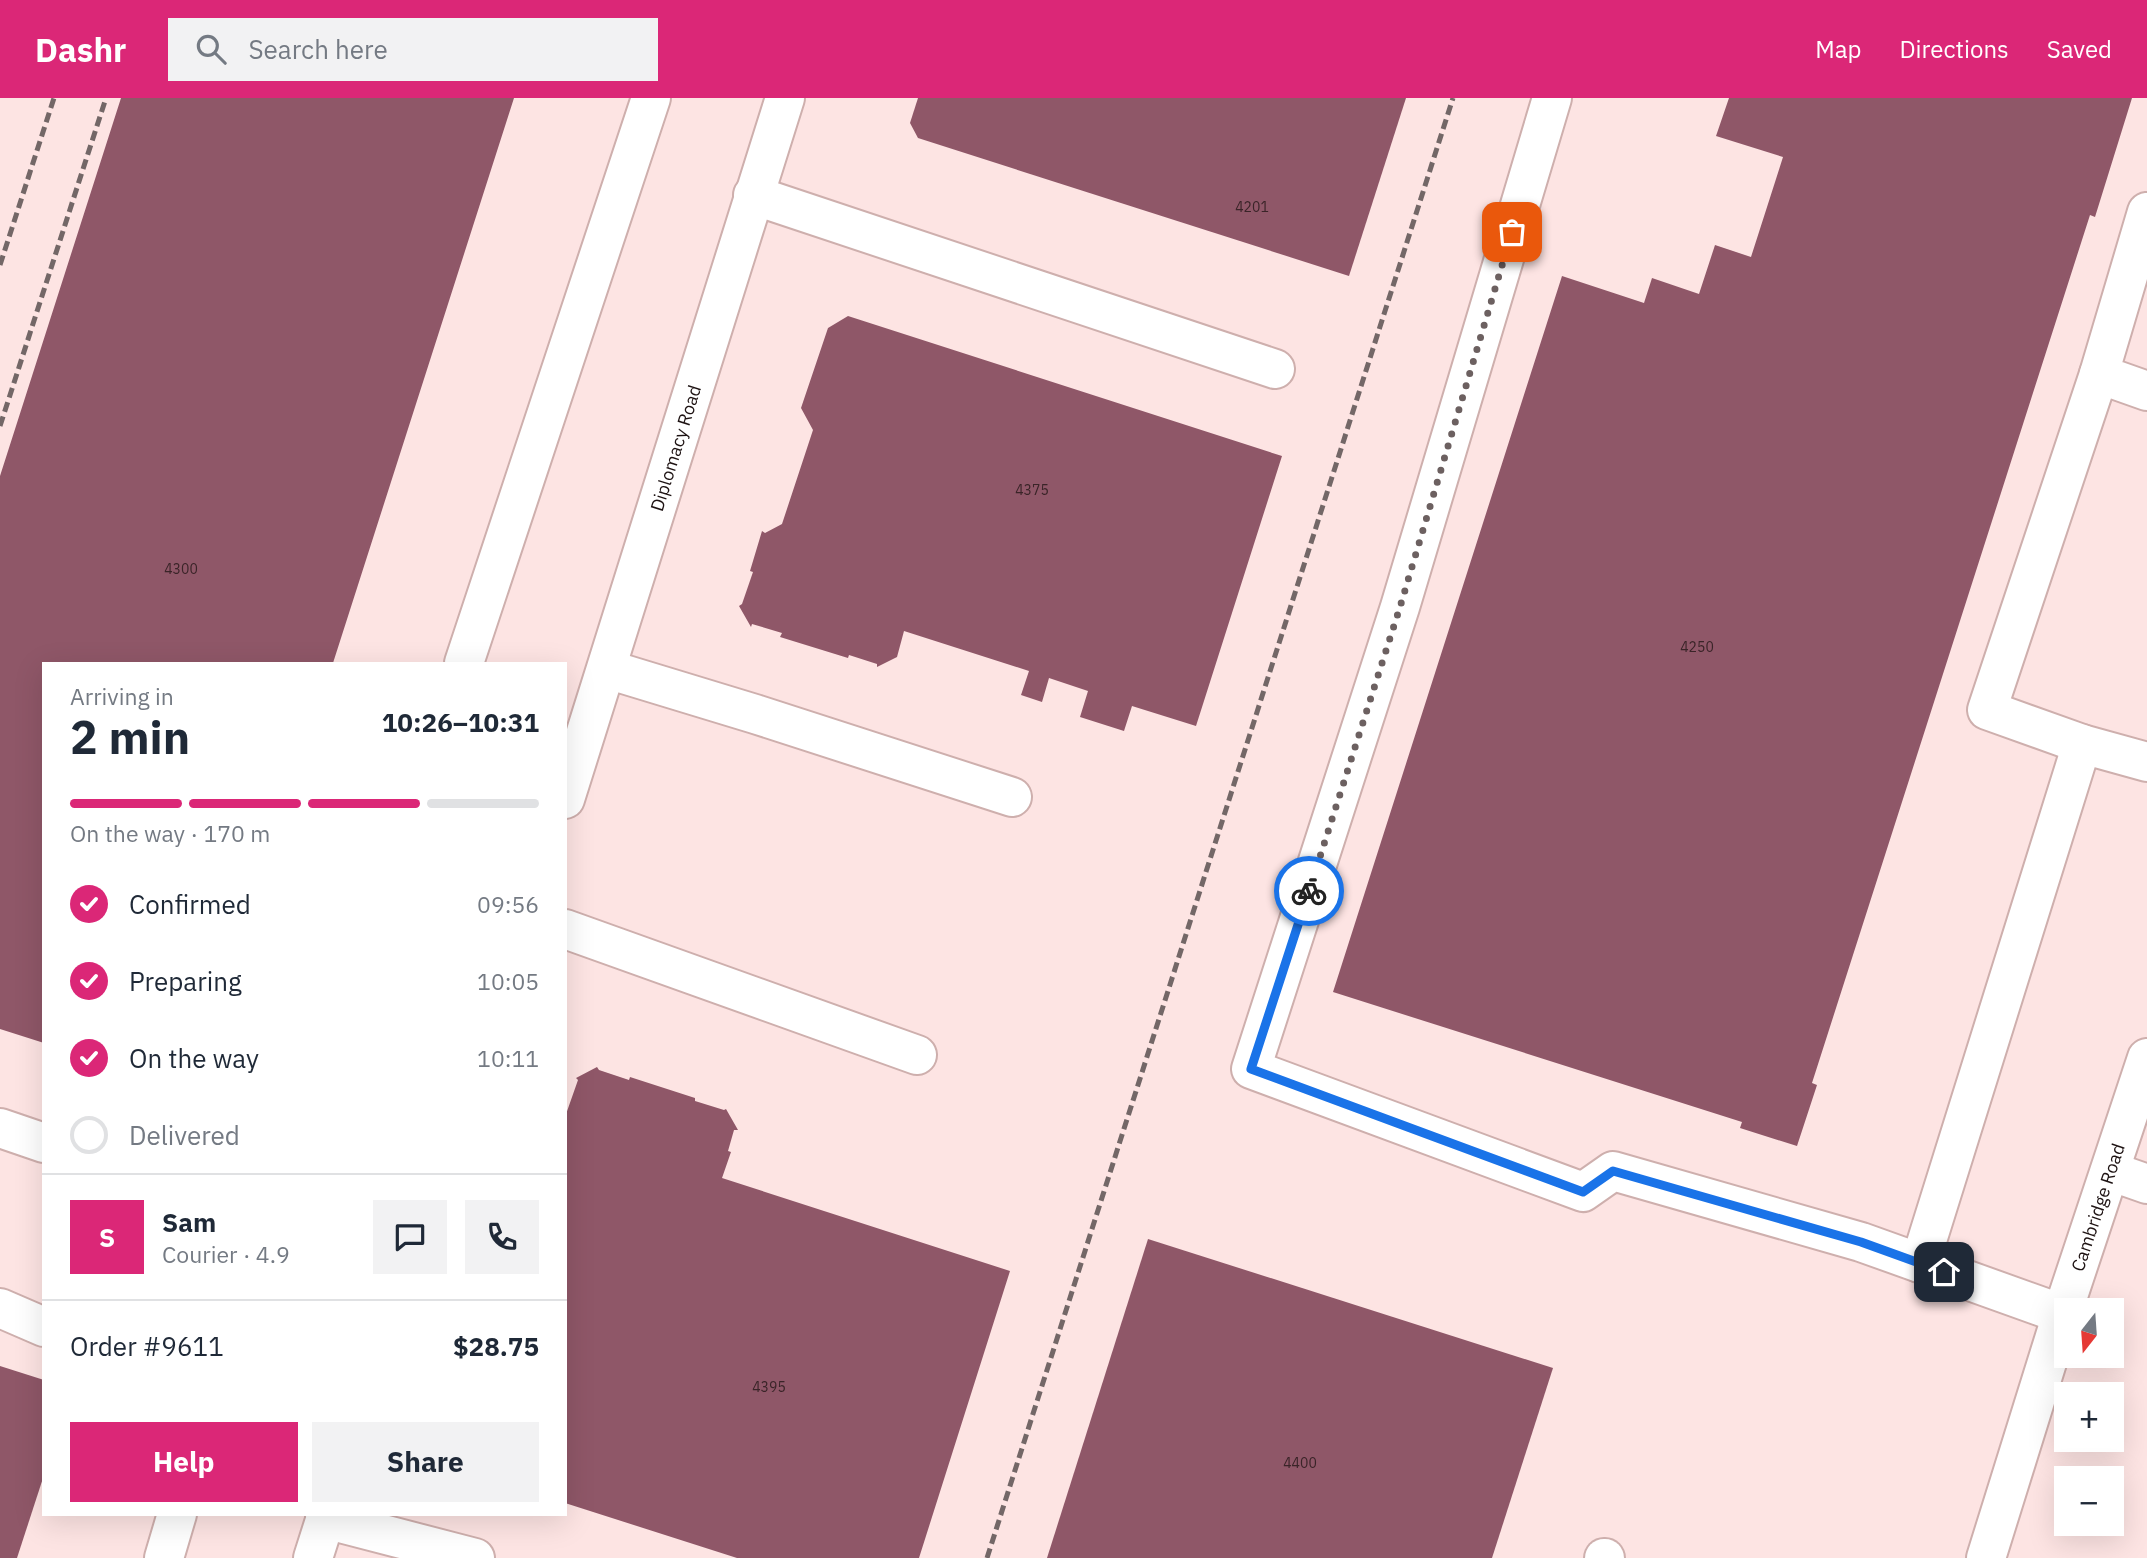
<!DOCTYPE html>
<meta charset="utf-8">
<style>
body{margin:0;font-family:"IBM Plex Sans",sans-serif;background:#f2f2f3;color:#1f2937;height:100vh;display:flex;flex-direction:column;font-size:26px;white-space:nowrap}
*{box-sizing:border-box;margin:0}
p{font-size:23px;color:#747a83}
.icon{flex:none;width:38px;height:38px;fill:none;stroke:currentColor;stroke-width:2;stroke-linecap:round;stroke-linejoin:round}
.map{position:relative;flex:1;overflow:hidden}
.drawer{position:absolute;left:42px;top:564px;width:525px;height:854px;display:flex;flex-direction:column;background:#fff;border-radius:0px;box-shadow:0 7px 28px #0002}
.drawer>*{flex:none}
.needle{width:46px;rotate:197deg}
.buttons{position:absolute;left:2054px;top:1200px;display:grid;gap:14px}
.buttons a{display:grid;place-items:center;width:70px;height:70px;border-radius:0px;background:#fff;box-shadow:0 7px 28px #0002;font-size:35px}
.pin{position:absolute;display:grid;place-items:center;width:60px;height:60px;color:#fff;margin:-30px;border-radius:14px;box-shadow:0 4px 10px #0006}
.courier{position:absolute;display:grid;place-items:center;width:70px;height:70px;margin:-35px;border:5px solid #1a73e8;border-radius:50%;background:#fff;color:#222;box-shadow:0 2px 9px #0007}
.headline em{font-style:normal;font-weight:700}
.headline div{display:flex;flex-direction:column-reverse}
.headline{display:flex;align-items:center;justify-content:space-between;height:119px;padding:0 28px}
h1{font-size:46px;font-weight:700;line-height:52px}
.bar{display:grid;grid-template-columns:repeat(4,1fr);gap:10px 7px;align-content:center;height:84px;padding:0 28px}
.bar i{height:9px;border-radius:5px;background:#e0e1e3}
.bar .current{background:#db2777}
.bar p{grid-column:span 4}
.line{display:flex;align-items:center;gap:18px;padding:0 28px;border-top:2px solid #e0e1e3}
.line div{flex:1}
.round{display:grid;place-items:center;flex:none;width:74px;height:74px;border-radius:0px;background:#f2f2f3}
ol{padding:0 28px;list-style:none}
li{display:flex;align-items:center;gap:21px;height:77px}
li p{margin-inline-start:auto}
li .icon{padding:7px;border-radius:50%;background:#db2777;color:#fff;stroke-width:4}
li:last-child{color:#747a83}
li i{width:38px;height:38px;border:4px solid #e0e1e3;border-radius:50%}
.action{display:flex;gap:14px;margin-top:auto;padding:14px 28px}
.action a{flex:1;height:80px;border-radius:0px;background:#db2777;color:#fff;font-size:28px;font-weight:700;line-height:80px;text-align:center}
.action a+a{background:#f2f2f3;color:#1f2937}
header{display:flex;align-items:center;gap:42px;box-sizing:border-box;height:98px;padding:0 35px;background:#db2777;color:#fff}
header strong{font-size:33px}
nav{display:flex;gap:38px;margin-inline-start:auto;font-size:24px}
.search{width:490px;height:63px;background:#f2f2f3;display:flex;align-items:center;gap:18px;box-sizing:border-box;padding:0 24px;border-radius:0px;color:#747a83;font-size:26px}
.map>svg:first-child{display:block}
</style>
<header>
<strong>Dashr</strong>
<div class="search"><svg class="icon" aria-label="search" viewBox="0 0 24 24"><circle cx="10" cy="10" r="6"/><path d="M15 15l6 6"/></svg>Search here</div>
<nav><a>Map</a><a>Directions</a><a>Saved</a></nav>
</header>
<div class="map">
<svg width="2147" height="1460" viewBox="0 0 2147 1460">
<rect width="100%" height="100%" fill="#fef0ef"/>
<!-- built -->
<path fill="#fde4e3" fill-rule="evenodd" d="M0 0H2147V1460H0ZM44 565H565V1416H44ZM2067 1213H2112V1258H2067ZM2067 1297H2112V1342H2067ZM2067 1381H2112V1426H2067Z"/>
<!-- building -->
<g fill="#8f5768">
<path d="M121 0H514L333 565H44V945L0 931V378Z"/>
<path d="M918 0H1406L1349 178 918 40 910 25Z"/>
<path d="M1729 0H2132L2095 119 2090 117 1812 985 1817 987 1797 1048 1740 1030 1742 1024 1333 894 1562 178 1644 205 1652 180 1699 196 1715 147 1751 159 1783 59 1716 38Z"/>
<path d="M848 218 1282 358 1196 628 1132 608 1124 633 1080 619 1088 593 1049 580 1042 604 1021 597 1029 573 904 533 897 559 877 569V566L849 557 848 560 780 539 782 535 752 526 751 529 739 508 742 506 753 474 750 473 762 433 765 435 782 426 813 332 801 310 828 230Z"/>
<path d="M597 969 599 972 629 982 630 979 695 1000V1003L724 1012 726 1011 738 1032H734L728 1053 731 1054 722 1080 1010 1173 919 1460H737L565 1405V1019L578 982 576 980Z"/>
<path d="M1148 1141 1553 1270 1492 1460H1047Z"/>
<path d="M0 1268 44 1282V1377L17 1460H0Z"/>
</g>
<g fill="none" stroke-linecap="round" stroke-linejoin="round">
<!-- minor casing -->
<g stroke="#ceafad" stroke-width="42">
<g id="minor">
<path d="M1552 0 1400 509 1251 971 1583 1094 1613 1073 1861 1144 2062 1216"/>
<path d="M753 97 1275 271"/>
<path d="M2147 114 2099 276 2147 293"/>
<path d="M464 565 651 0"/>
<path d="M607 571 755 616 1012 699"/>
<path d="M2082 646 1987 612 2099 276"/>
<path id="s1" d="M565 701 785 0"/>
<path d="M565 831 917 957"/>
<path d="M0 1030 44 1045"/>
<path d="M2110 1073 2147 1086"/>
<path d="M1920 1165 2082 646 2147 664"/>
<path d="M0 1210 44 1229"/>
<path d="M325 1421 475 1460"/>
<path d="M164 1460 177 1416"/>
<path d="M313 1460 327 1416"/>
<path d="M1604 1460H1605"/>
<path id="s2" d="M1986 1460 2062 1216 2147 960"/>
</g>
</g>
<!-- minor -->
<use href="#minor" stroke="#fff" stroke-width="38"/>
<!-- rail -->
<g stroke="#736767" stroke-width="5" stroke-dasharray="10 5" stroke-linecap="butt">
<path d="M0 167 54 0"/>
<path d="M0 328 106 0"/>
<path d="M987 1460 1453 0"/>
</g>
</g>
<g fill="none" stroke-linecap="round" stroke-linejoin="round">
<!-- done -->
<path stroke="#6c6060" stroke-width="7" stroke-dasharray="0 12.6" d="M1309 793 1400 509 1512 134"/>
<!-- route -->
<path stroke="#1a73e8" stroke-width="9" d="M1309 793 1251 971 1583 1094 1613 1073 1861 1144 1944 1174"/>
</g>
<g text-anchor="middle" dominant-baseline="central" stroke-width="5" stroke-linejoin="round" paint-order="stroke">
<!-- number labels -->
<g font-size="14" fill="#3a2428">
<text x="1252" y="109">4201</text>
<text x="1032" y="392">4375</text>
<text x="181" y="471">4300</text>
<text x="1697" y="549">4250</text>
<text x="769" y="1289">4395</text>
<text x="1300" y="1365">4400</text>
</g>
<!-- street labels -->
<g font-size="18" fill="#1e1313" stroke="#fef0ef">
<text stroke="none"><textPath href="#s1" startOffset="368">Diplomacy Road</textPath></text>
<text stroke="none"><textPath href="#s2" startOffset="368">Cambridge Road</textPath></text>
</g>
</g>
</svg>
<div class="buttons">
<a><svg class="needle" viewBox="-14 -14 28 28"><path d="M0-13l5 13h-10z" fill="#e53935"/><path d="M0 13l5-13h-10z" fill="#747a83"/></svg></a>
<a>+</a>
<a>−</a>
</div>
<div class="pin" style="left:1512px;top:134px;background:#ea580c"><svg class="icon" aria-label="bag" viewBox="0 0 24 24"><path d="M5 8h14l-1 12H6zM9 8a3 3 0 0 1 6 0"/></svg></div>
<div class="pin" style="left:1944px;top:1174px;background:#1f2937"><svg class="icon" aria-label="home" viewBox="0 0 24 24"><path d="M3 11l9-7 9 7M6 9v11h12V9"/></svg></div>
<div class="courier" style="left:1309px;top:793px"><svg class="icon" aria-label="bike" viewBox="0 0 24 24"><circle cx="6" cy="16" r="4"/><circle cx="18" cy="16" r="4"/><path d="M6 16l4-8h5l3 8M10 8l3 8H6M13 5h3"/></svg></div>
<section class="drawer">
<div class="headline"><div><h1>2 min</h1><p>Arriving in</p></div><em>10:26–10:31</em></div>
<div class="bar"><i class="current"></i><i class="current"></i><i class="current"></i><i></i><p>On the way · 170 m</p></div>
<ol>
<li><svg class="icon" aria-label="check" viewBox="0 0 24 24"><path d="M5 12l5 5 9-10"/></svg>Confirmed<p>09:56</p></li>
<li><svg class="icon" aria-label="check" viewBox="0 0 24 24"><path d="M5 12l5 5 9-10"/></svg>Preparing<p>10:05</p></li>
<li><svg class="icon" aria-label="check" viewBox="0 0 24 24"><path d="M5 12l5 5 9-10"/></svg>On the way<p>10:11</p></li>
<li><i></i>Delivered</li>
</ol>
<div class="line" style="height:126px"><b class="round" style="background:#db2777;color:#fff">S</b><div><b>Sam</b><p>Courier · 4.9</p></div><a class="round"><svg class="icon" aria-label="chat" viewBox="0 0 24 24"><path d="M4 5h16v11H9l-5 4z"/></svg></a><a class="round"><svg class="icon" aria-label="phone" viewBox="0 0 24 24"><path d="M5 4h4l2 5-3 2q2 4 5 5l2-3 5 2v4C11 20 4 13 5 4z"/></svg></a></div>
<div class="line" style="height:91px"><div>Order #9611</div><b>$28.75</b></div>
<div class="action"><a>Help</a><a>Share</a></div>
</section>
</div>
